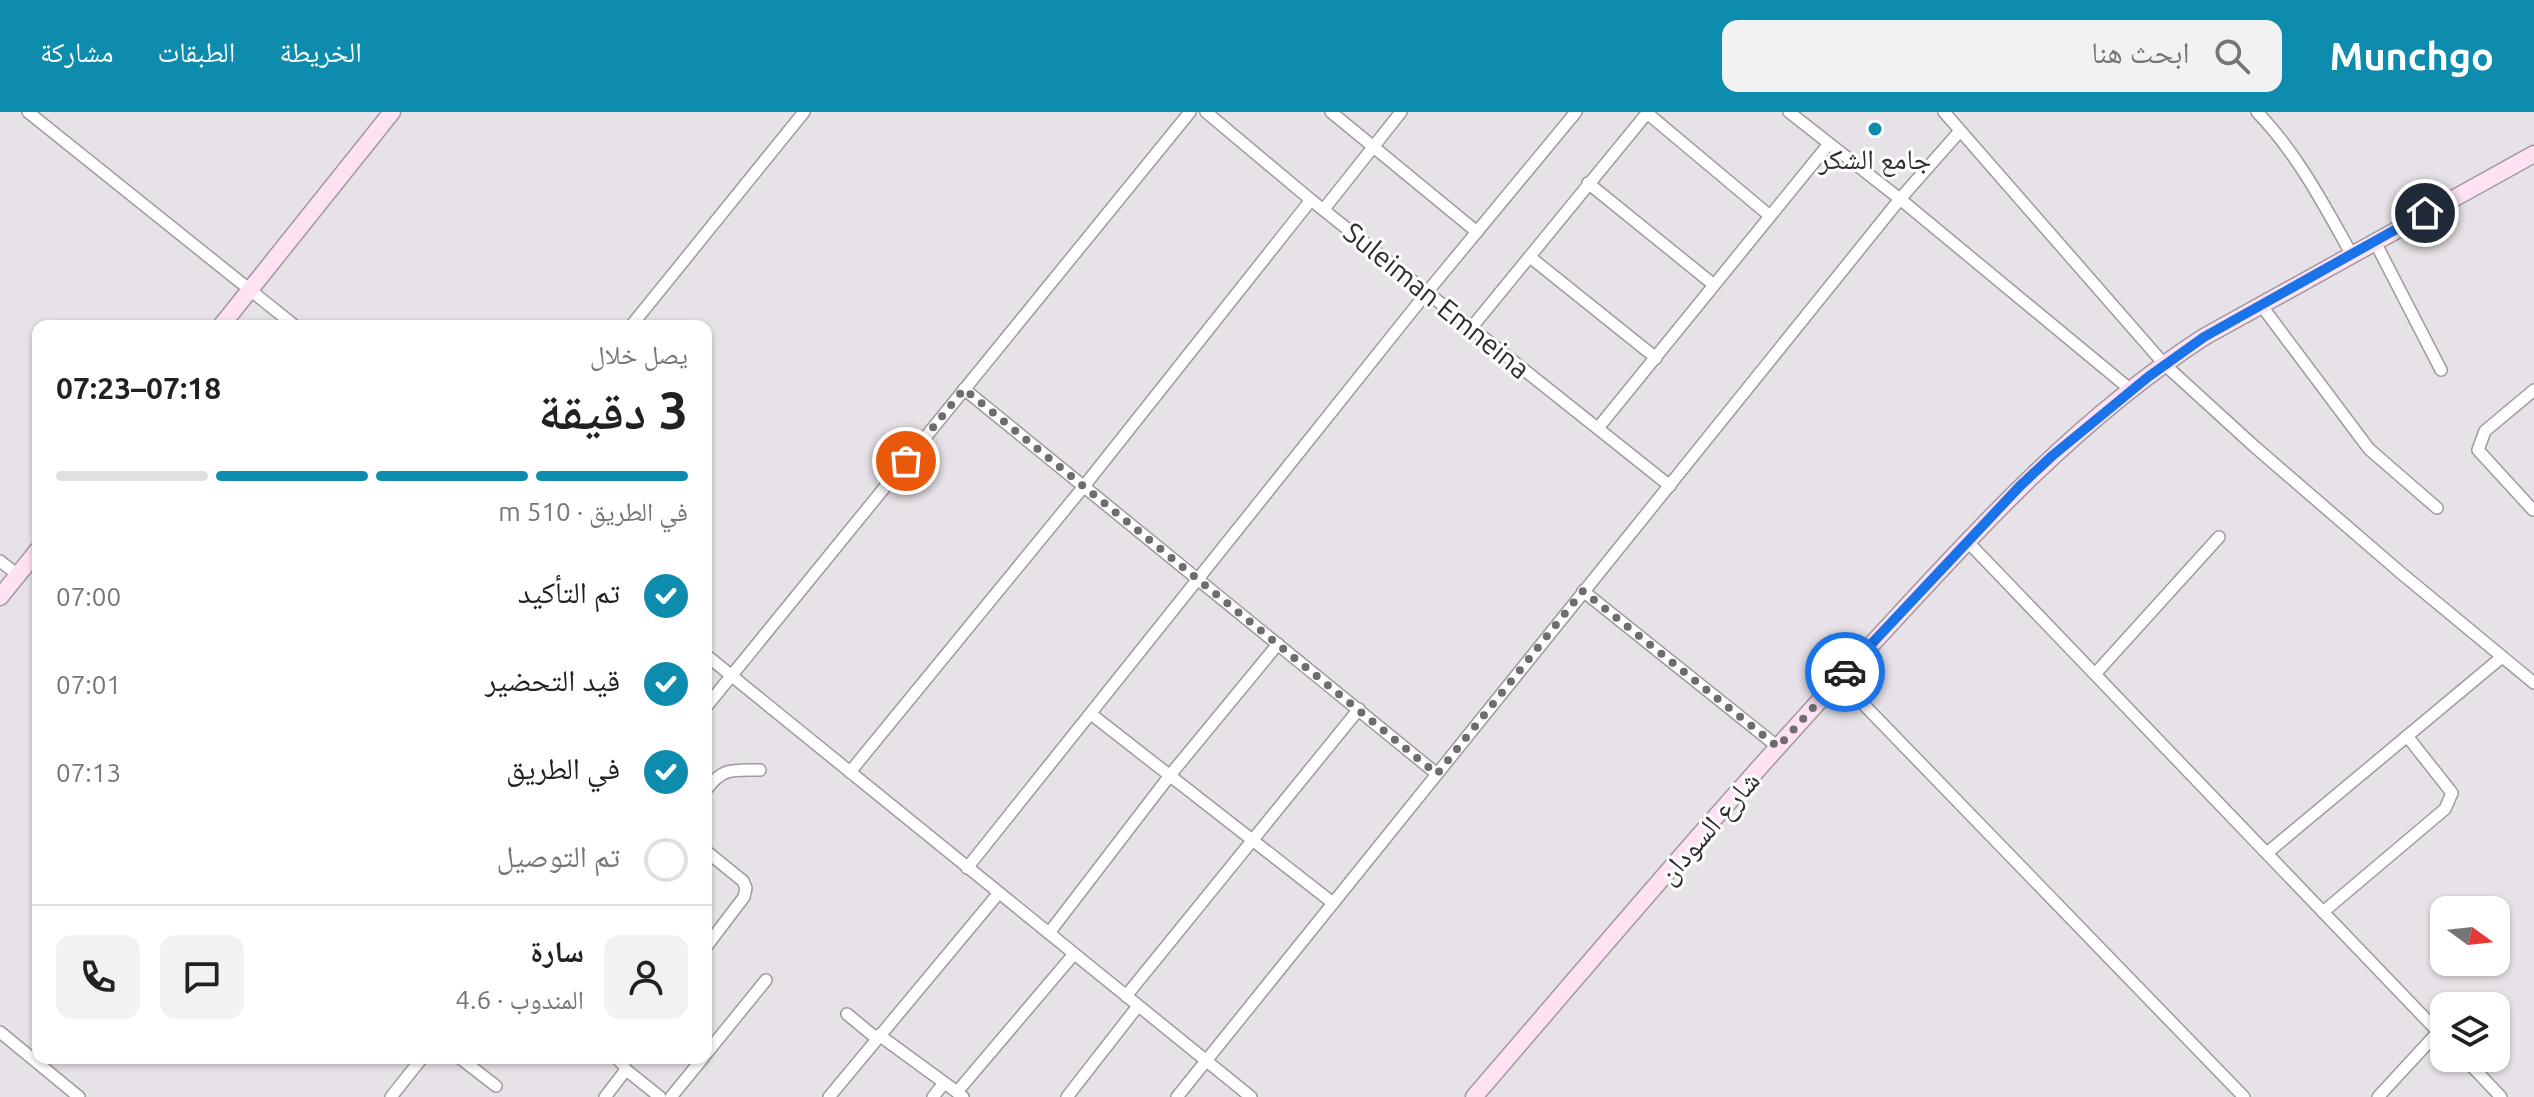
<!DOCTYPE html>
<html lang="ar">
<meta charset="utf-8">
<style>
body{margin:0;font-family:Ubuntu,"Noto Naskh Arabic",sans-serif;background:#f2f2f2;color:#202124;direction:rtl;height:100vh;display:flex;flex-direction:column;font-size:30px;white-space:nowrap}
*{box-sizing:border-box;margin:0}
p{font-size:26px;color:#757577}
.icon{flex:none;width:44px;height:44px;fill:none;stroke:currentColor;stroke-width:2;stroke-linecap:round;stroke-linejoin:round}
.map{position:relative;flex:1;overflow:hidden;direction:ltr}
.side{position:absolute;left:32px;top:208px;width:680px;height:744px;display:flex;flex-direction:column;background:#fff;border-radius:16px;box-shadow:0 2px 6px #0004;direction:rtl}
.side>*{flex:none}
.needle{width:52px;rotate:105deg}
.fabs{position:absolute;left:2430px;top:784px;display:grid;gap:16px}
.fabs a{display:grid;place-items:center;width:80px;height:80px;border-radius:16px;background:#fff;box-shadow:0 2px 6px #0004;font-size:40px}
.pin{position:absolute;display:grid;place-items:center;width:68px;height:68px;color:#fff;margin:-34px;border:4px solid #fff;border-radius:50%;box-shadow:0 2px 8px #0007}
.courier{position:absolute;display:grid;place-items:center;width:80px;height:80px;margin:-40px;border:6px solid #1a73e8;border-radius:50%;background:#fff;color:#222;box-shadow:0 2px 10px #0007}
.head em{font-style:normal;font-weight:600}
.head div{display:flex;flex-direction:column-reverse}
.head{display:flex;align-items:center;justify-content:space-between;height:136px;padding:0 24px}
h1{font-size:52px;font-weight:600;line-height:60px}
.bar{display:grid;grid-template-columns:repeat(4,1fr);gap:12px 8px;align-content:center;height:96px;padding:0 24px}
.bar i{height:10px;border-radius:6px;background:#e0e0e0}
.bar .active{background:#0d8cad}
.bar p{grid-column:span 4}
.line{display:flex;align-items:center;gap:20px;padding:0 24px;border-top:2px solid #e0e0e0}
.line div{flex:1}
.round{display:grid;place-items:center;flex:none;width:84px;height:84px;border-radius:16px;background:#f2f2f2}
ol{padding:0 24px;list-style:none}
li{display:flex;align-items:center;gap:24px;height:88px}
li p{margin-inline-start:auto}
li .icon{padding:8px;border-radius:50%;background:#0d8cad;color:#fff;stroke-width:4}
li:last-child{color:#757577}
li i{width:44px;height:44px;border:4px solid #e0e0e0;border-radius:50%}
header{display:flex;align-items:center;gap:48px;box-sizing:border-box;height:112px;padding:0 40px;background:#0d8cad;color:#fff}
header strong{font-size:38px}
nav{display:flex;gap:44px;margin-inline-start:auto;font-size:28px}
.search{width:560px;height:72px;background:#f2f2f2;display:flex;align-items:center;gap:20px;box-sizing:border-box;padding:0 28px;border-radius:16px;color:#757577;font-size:30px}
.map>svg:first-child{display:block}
</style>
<header>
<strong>Munchgo</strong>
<div class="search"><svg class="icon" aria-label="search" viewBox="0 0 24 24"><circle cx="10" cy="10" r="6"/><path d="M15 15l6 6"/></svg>ابحث هنا</div>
<nav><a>الخريطة</a><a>الطبقات</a><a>مشاركة</a></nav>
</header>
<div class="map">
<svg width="2534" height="985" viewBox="0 0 2534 985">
<rect width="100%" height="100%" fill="#e7e2e7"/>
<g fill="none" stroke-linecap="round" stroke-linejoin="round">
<!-- street casing -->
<g stroke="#9e9a9e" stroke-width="14">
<g id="street">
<path d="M28 0 295 214"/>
<path d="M1206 0 1311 88 1670 374"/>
<path d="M1331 0 1477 120"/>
<path d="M1789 0 1900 87 2131 278"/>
<path d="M1944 0 2164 252 2255 335 2401 461 2534 571"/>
<path d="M2257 0C2297 41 2324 93 2352 143"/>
<path d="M1647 1 1770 104"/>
<path d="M1588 71 1714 173"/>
<path d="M1324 97 1401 0"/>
<path d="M2375 130 2441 258"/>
<path d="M1530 145 1656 246"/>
<path d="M2261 193 2369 337 2437 396"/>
<path d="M631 214 804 0"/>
<path d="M1472 215 1648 0"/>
<path d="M964 277 1437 662"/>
<path d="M1598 316 1828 33"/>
<path d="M2533 398 2478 338 2485 319 2534 278"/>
<path d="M1967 429 2444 926"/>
<path d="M0 449 18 463"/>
<path d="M1583 479 1778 635"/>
<path d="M706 543 1251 985"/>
<path d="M2095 562 2219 425"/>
<path d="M1839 567 2244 985"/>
<path d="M706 595 1190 0"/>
<path d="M1091 602 1333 791"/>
<path d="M850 660 1085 373 1311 88"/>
<path d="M706 678C723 655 733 658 760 658"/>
<path d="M706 739 743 769 746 776 744 785 706 835"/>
<path d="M2267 741 2502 545"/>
<path d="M967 756 1428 179 1576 0"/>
<path d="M2323 800 2445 697 2452 681 2407 624"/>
<path d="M1049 821 1171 662 1278 532"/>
<path d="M1126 884 1359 597"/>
<path d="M847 902 876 926"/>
<path d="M0 920 79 985"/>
<path d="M879 923 957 980"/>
<path d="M706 942 766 868"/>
<path d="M460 946 496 974"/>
<path d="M2464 946 2501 985"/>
<path d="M625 957 660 985"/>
<path d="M391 985 422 946"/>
<path d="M605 985 625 959 624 953 616 946"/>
<path d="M671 985 703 946"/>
<path d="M829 985 998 782"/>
<path d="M933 985 944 971"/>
<path d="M963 985 957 980 1074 842"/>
<path d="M1067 985 1138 894"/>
<path d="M1177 985 1900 87 1960 19"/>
<path d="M2378 985 2438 920"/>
</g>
</g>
<!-- secondary casing -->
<g stroke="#9e9a9e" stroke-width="19">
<g id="secondary">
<path d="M221 214 392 0"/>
<path d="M0 485 38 438"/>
<path d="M1474 985C1609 828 1743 669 1885 518 1983 411 2082 304 2204 225L2534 42"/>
</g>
</g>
<!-- street -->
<use href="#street" stroke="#fff" stroke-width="11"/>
<!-- secondary -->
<use href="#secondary" stroke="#fee2f3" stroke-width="16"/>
</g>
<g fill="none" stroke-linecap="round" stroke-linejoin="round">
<!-- done -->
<path stroke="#6f6c6f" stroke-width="8" stroke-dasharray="0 14.4" d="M906 349 964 277 1437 662 1583 479 1778 635 1845 560"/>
<!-- route -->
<path stroke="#1a73e8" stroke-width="10" d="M1845 560 2020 374 2052 344 2148 265 2204 225 2425 101"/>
</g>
<!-- markers -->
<circle fill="#0d8cad" stroke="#fff" stroke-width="3" cx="1875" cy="17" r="8"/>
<g text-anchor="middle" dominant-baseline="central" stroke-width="6" stroke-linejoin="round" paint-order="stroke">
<!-- poi labels -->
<g font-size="28" fill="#2e2c2e" stroke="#fff">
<text x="1875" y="46">جامع الشكر</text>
</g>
<!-- street labels -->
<g font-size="28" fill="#2e2c2e" stroke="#fff">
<text transform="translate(1437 188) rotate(39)">Suleiman Emneina</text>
<text transform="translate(1708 715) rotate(-49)">شارع السودان</text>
</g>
</g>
</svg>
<div class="fabs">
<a><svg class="needle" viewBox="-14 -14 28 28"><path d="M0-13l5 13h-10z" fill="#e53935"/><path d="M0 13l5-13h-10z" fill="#757577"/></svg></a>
<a><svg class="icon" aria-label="layers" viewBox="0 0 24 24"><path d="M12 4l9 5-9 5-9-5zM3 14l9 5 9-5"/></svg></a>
</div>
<div class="pin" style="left:906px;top:349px;background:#ea580c"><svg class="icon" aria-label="bag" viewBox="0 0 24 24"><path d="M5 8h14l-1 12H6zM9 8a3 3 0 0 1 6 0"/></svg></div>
<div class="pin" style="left:2425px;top:101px;background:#1f2937"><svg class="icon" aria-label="home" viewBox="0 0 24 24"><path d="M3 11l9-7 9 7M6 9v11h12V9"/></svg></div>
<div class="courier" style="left:1845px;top:560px"><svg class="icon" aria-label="car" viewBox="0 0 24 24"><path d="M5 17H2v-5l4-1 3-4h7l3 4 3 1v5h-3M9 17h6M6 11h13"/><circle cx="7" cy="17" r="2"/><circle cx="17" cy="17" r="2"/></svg></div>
<section class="side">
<div class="head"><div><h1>3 دقيقة</h1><p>يصل خلال</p></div><em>07:18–07:23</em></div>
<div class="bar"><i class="active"></i><i class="active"></i><i class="active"></i><i></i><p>في الطريق · 510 m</p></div>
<ol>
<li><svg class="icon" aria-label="check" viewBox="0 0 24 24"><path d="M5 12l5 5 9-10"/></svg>تم التأكيد<p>07:00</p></li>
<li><svg class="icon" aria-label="check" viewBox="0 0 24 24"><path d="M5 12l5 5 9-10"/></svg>قيد التحضير<p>07:01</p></li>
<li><svg class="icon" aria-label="check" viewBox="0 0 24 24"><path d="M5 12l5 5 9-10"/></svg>في الطريق<p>07:13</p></li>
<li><i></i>تم التوصيل</li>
</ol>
<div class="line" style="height:144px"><a class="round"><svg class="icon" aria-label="person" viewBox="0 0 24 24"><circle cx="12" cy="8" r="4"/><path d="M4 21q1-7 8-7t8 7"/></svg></a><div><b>سارة</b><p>المندوب · 4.6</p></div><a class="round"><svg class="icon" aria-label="chat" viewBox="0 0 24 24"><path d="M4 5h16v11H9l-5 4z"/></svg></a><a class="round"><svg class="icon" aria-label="phone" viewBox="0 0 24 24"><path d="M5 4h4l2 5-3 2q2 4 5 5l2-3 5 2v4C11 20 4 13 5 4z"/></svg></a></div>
</section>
</div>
